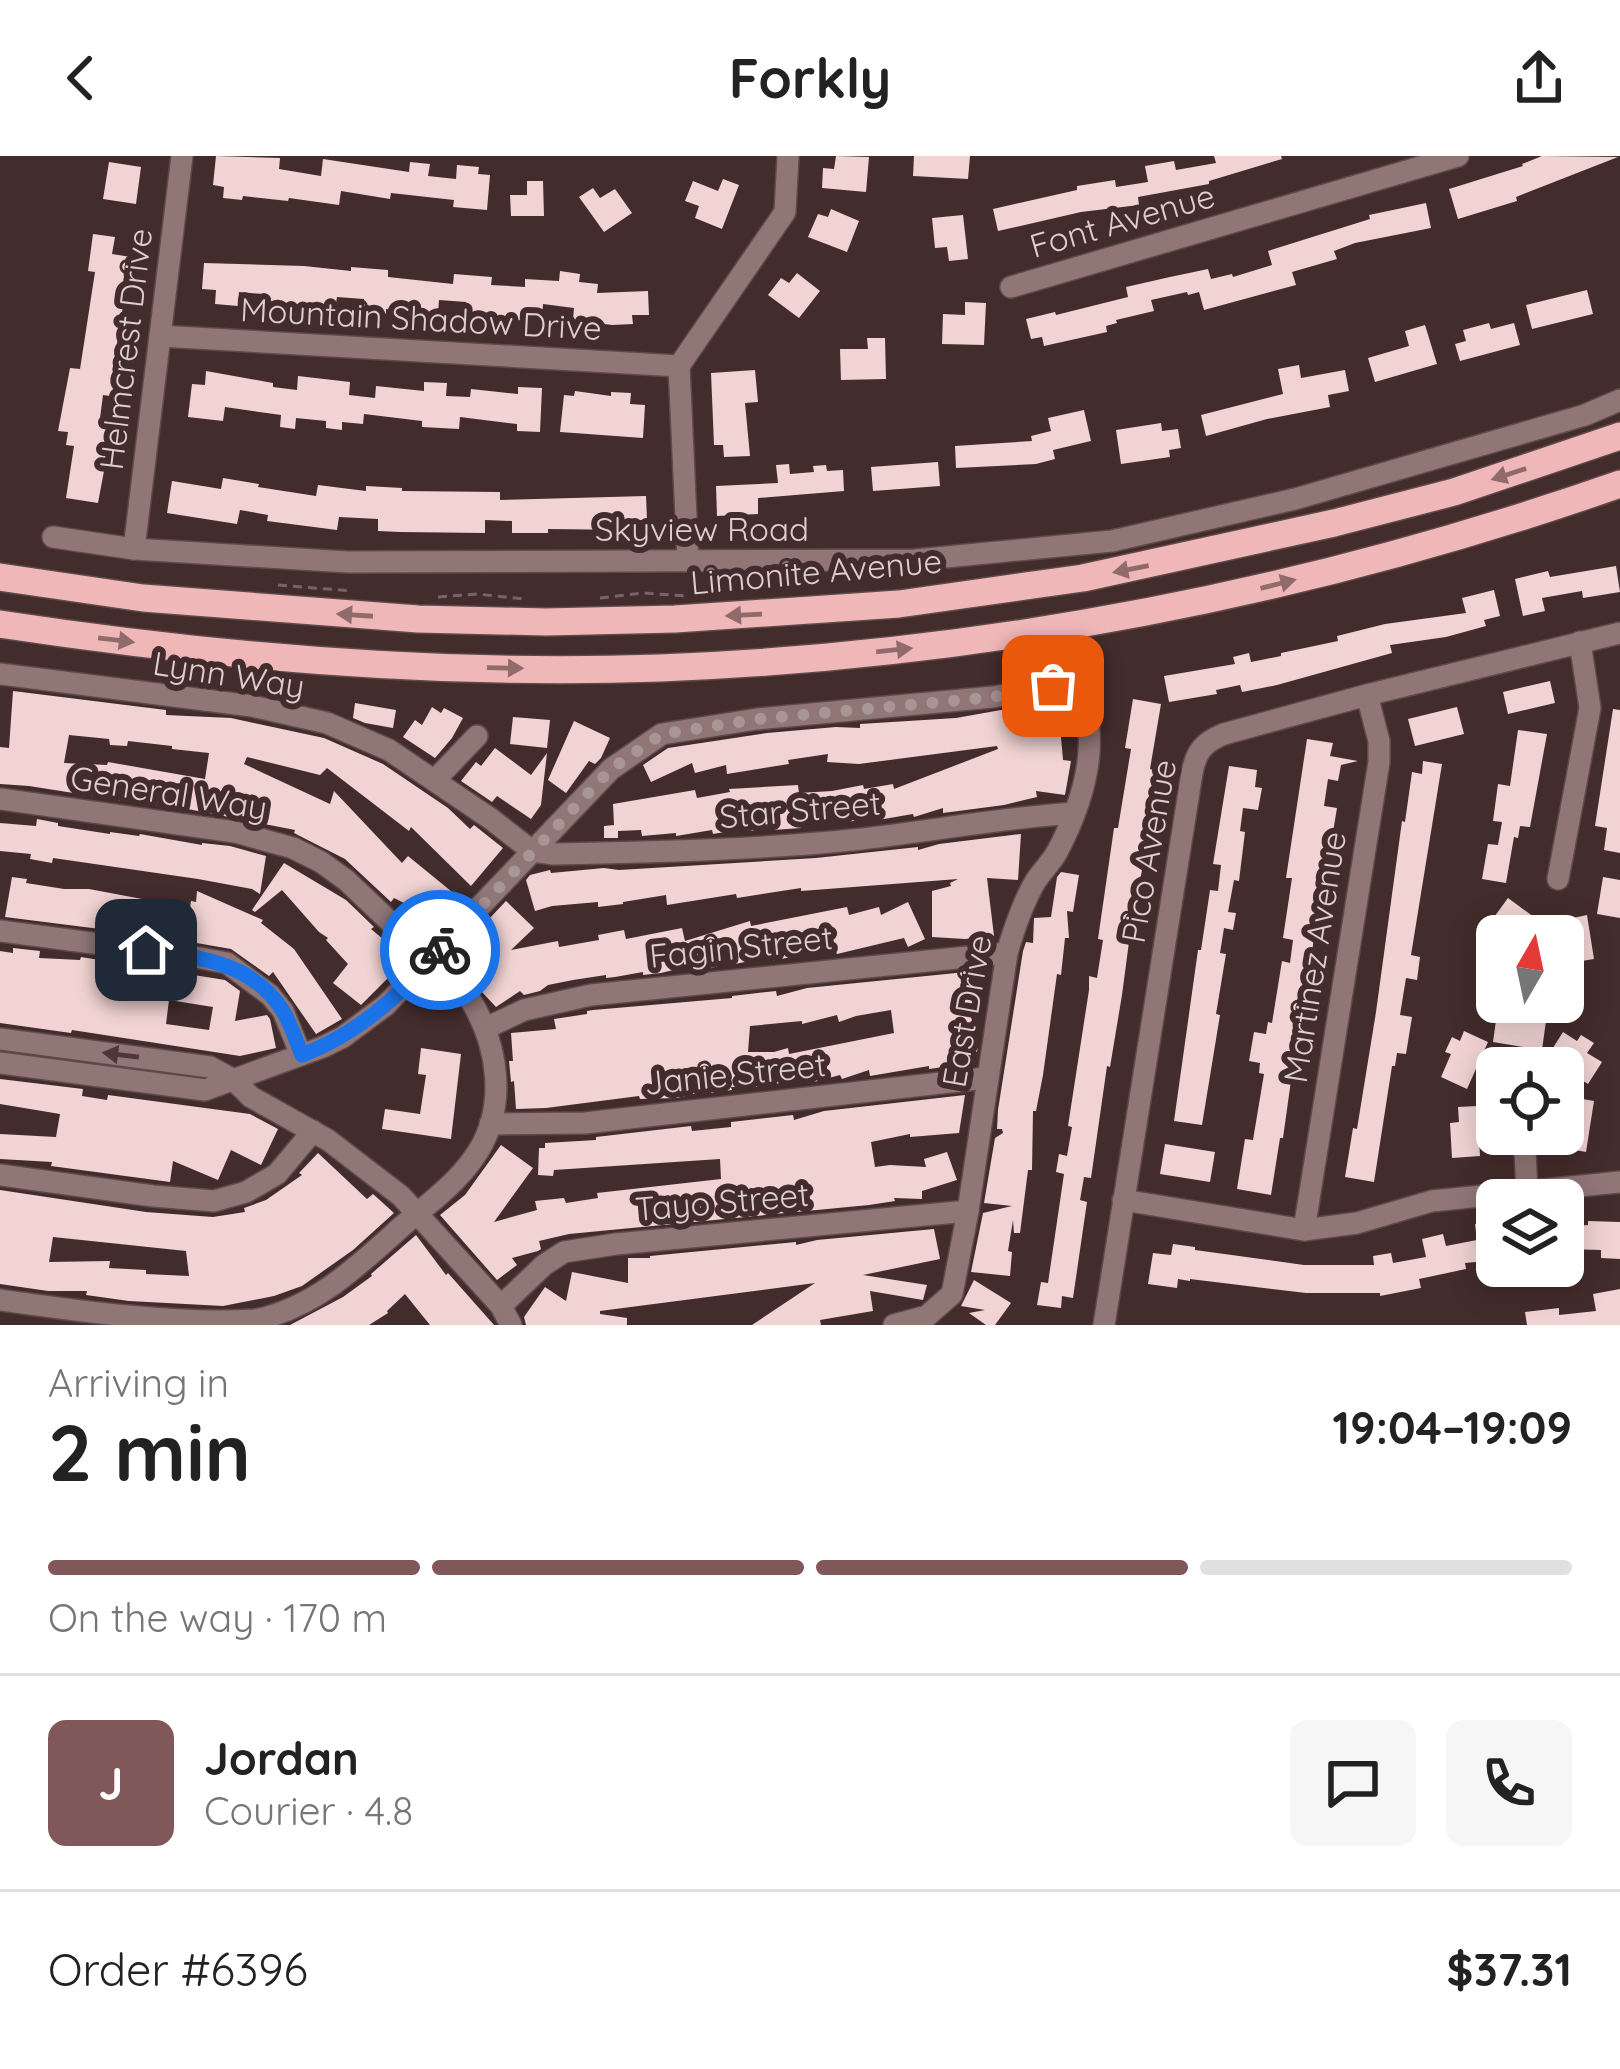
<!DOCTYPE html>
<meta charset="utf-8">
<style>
body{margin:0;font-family:Quicksand,sans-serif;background:#f6f6f6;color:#222;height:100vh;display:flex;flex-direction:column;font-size:45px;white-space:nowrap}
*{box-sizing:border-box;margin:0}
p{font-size:39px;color:#767676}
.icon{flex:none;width:66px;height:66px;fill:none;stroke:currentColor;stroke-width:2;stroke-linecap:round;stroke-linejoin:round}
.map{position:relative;height:1169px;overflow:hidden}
.panel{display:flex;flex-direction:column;background:#fff;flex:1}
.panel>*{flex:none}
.needle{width:78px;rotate:9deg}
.tools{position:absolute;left:1476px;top:759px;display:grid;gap:24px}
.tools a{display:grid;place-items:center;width:108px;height:108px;border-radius:18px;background:#fff;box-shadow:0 6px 30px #0003;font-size:60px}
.pin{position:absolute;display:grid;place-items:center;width:102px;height:102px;color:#fff;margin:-51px;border-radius:24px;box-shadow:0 6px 18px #0006}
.courier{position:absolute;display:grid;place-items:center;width:120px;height:120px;margin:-60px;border:9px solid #1a73e8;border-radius:50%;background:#fff;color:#222;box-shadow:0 3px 15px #0007}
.headline em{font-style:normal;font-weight:800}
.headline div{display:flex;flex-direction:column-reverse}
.headline{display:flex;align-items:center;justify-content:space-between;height:204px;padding:0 48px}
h1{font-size:78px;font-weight:800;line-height:90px}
.bar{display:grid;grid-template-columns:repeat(4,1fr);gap:18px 12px;align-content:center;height:144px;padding:0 48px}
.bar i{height:15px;border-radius:9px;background:#e0e0e0}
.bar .on{background:#81585a}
.bar p{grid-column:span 4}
.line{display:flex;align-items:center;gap:30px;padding:0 48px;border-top:3px solid #e0e0e0}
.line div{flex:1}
.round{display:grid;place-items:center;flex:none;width:126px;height:126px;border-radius:18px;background:#f6f6f6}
header{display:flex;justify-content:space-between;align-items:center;height:156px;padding:0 48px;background:#fff;font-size:54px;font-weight:800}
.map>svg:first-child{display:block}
</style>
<header><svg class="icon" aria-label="back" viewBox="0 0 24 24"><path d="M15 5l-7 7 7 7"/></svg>Forkly<svg class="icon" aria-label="share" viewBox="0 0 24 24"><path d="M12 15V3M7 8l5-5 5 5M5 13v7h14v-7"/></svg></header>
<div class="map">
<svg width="1620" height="1169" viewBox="0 0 1620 1169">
<rect width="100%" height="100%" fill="#432c2c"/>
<!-- building -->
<g fill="#f1d3d3" fill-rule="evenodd">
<path d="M216 0 280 2 279 13 321 20 323 3 409 16 410 6 430 8 428 20 456 23 457 9 479 11 478 18 490 19 487 54 453 51 454 44 391 37 390 43 341 35 339 49 289 42 288 45 243 40 242 44 223 42 224 31 213 29Z"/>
<path d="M836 0 869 1 866 36 822 32 823 12 834 13Z"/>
<path d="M914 0H970L968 23 913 20Z"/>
<path d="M1214 0H1281L1282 3 1209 25V28L1138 41 1139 49 1081 56 998 75 993 53 1077 34V30L1115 24 1116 31 1148 26 1145 10 1174 5 1176 14 1216 7Z"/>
<path d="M1542 0 1618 1 1516 41 1517 45 1458 63 1449 33 1523 10 1522 8Z"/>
<path d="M109 6 141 11 136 48 103 43Z"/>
<path d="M723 23 739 29 722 73 695 62 699 50 685 45 693 25 718 35Z"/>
<path d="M527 25H543L544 60H511L510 39H527Z"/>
<path d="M593 32 600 42 615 33 632 57 604 76 579 41Z"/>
<path d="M1426 47 1431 72 1355 87 1334 95 1337 103 1292 116 1296 129 1204 154 1199 136 1188 139 1187 136 1151 144 1154 155 1116 164 1117 167 1106 170 1107 176 1044 190 1042 181 1031 183 1026 163 1055 156 1056 159 1128 141 1126 131 1170 121 1208 113 1211 123 1232 118 1233 121 1272 109 1268 95 1370 63 1369 59Z"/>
<path d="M831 53 859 65 847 96 808 81 818 58 828 61Z"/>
<path d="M963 59 968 103 949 105 947 91 935 92 932 62Z"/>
<path d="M93 78 115 81 112 98 131 101 113 212 121 213 117 241 103 239 99 270 112 272 98 347 66 342 74 290 66 289 68 276 58 275 70 212 80 213 95 116 88 115Z"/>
<path d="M204 107 304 110 351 115V111L388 114V121L453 128 454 118 492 121 491 129 525 131V123L559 125 560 115 580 118 579 126 598 128 597 137 648 135 649 159H632L633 168 612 169 573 164 574 152 543 148 542 165 489 163 465 161 466 146 439 144 438 158 386 153V158L364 156V143L337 141 335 154 284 149V153L262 151 263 138 239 136 238 150 215 148 216 134 202 133Z"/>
<path d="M797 117 820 135 799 162 768 139 781 122 789 127Z"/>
<path d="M1587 134 1593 158 1532 173 1526 149Z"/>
<path d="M965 146 986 147 984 189 942 188 943 158 965 159Z"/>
<path d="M1489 167 1491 173 1514 167 1520 189 1460 205 1455 188 1466 185 1463 174Z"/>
<path d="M1425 169 1437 208 1375 226 1368 202 1409 190 1405 175Z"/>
<path d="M867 182H885L886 223 841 224 840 193H868Z"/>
<path d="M1299 209 1301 222 1345 214 1349 235 1328 239 1330 251 1267 263 1206 280 1201 259 1283 238 1278 213Z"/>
<path d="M755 214 758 246 745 247 750 300 724 301 723 289H714L711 217Z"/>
<path d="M206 215 273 227V231L297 234 298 220 350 226 349 239 375 242 376 230 424 235V226L447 227 446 240 470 241 471 233 518 238V231L542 232 540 276 517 275V268L460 261 459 273 422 271V265L364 258 363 268 342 266V274L326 272V265L296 262 295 273 280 271 281 259 225 251 223 265 188 261 192 228 205 229Z"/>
<path d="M575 235 611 240V236L631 237 630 248 645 249 643 282 560 276 564 239 574 240Z"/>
<path d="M1084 254 1091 285 1053 294 1055 303 1036 308 956 312 955 290 1032 285 1031 280 1051 275 1048 262Z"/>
<path d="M1161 267 1162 275 1178 273 1181 292 1169 294 1170 301 1121 308 1116 274Z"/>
<path d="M938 306 940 330 873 335 871 311Z"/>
<path d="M789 308 790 318 814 316 813 310 826 309 827 315 843 314 844 335 758 342V358L717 360 716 330 778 327 776 309Z"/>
<path d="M223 322 259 328 258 331 316 340 318 329 366 335V330L402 332V335L500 336V344L646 340 647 364H632V374L548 373V377H512V365L485 364V377L400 376 378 375V363L339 361 337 374 267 365 268 359 240 354 237 368 167 357 172 325 221 333Z"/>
<path d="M1616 410 1620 436 1583 442 1582 435 1542 442 1545 455 1523 460 1515 423 1548 415 1550 421Z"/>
<path d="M1494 434 1500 460 1484 464 1486 470 1446 481 1390 489 1392 497 1277 529 1242 536 1240 529 1216 534 1217 538 1169 546 1164 520 1235 508 1233 501 1249 497 1251 506 1281 500V497L1338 485 1337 480 1385 468 1466 457 1462 442Z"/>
<path d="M1550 525 1555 547 1508 558 1503 536Z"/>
<path d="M13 535 166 554V559L231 562 324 582 383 608 448 652 470 673 474 669 503 692 471 730 411 671 409 675 327 612 320 619 247 601 244 608 330 648 334 635 402 707 408 700 457 740 444 767 435 776 408 763 414 752 394 742 391 746 345 703 294 677 295 674 157 647 156 650 29 630 0 628V591L9 592ZM69 579 109 583 110 589 127 590 128 585 172 590V593L209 597 205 623 108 606 107 609 64 607Z"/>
<path d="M1133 543 1161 548 1150 613 1154 614 1144 676 1148 677 1140 726 1137 725 1122 839 1110 911 1107 910 1091 1022 1084 1021 1080 1044 1087 1046 1073 1142 1062 1140 1061 1152 1037 1149 1041 1126 1048 1127 1064 1018 1056 1016 1059 998 1067 1000 1072 971 1068 970 1089 834V820L1097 822 1103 784 1098 783 1114 672H1118L1131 593 1125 592Z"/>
<path d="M1047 546H1058L1063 604 1071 605 1065 639 1036 635 1037 641 1004 649 943 657V652L914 661 913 658 878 664 877 660 848 666 846 660 801 665V672L773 674V671L744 676 743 673 713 678 712 674 676 680V677L642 680 641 674 618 675V682H604V670L614 669 613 648 695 634 697 642 730 636 729 633 798 629 799 637 832 635 863 629 864 633 893 628 894 633 998 593 997 590 859 608 827 606 828 598 788 604 789 608 727 618 726 609 695 617 692 607 651 626 643 609 668 592 767 577 836 571 860 572V568L956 562Z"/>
<path d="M355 547 396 554 393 572 365 567 353 562Z"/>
<path d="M432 551 441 557 444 552 463 562 452 582 435 602 403 581 415 564 422 569Z"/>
<path d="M1457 551 1464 578 1415 590 1408 563Z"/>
<path d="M1613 553 1620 554V697L1604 694 1607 672 1595 670Z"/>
<path d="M513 561 550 564 547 592 510 588Z"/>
<path d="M574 565 610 582 601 602 595 608 589 605 566 637 548 624Z"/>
<path d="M1518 574 1547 578 1530 671 1520 670 1518 682 1514 681 1506 727 1482 723 1488 688 1498 689 1502 666 1493 665 1498 628 1510 630Z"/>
<path d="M1307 583 1333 587 1330 600 1358 605 1341 609 1338 625 1328 623 1324 650 1337 652 1333 676 1329 675 1303 860H1300L1283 982H1280L1271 1039 1237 1033 1245 983 1253 984 1264 918 1259 917 1260 907 1249 905 1254 876 1266 878 1268 866 1272 867 1282 805 1290 807 1293 784 1283 782 1292 722H1286Z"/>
<path d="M495 592 531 619 547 597 541 649 531 663 497 640 492 646 461 625 476 606 481 610Z"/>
<path d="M1423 605 1442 608 1411 799 1420 801 1417 824 1406 822 1400 859 1412 861 1406 898 1397 897 1395 910H1392L1374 1026 1345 1021 1353 972 1357 973 1376 856 1402 665 1405 666 1412 616 1422 618Z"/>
<path d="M1229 610 1257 614 1255 631 1262 632 1258 654 1243 652 1240 675 1245 676 1239 725 1234 724 1228 756 1236 757 1233 774 1224 772 1220 797 1226 798 1216 858 1220 859 1202 969 1174 965 1198 794H1201L1210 734 1218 735 1221 709 1213 708Z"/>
<path d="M37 663 58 667V670L110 678V676L139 680 140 678 202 689V687L230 690 266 700 260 738 252 733 198 723 53 702 52 707 30 703 31 698 0 695V667L36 670Z"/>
<path d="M1021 678 1018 724 987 722 994 780 965 783 932 781V735L951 730 950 727 958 723 801 735V732L737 742 736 738 667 749 666 739 623 746V748L598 751V746L552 750 535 755 526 724 530 719 550 714 551 717 604 712 619 714 816 702 918 691V694L939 688Z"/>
<path d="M284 707 346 744 374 771 371 773 407 803 361 849 333 827 348 808 326 784 328 782 319 776 282 734 255 756 252 754Z"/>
<path d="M1061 716 1079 719 1073 756 1067 755 1069 782H1065L1061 819 1057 818 1043 919 1036 955H1033L1032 1014H1028L1020 1077H1014L1013 1064 1008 1095 1012 1096 1010 1120 971 1116 983 1057 1012 1050 984 1047 995 982 1003 977 1002 973H997L998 954 1023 795 1026 786 1033 787 1034 762 1051 761 1057 721Z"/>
<path d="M12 721 27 723 26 727 64 733H89L190 752 191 745 196 746 197 735 263 764 261 767 294 793 342 863 316 878 273 816 269 820 231 793 116 773V775L5 761Z"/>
<path d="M1603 721 1620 724V762L1597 758Z"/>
<path d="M1508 742 1545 769 1537 780H1506L1489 768Z"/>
<path d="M506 745 534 772 511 794 558 785 559 791 599 784 598 779 624 774 626 783 682 772 685 785 750 765 751 770 847 751 849 759 879 751 881 759 908 746 925 783 908 791 904 782 837 798 835 793 770 805 769 801 735 808 734 804 712 812 704 813 702 807 661 817 643 819V816L615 821 606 822V819L573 824 548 829 540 835 524 839 520 835 496 851 451 803Z"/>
<path d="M1587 759 1594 803 1563 808V771L1569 770 1568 763Z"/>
<path d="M13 792 40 795 39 802 80 804 81 801 225 824 240 835 235 865 267 859 270 863 276 892 240 900 72 874 71 877 0 867V795L13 797ZM169 844 213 851 209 874 166 868Z"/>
<path d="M976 815 984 846 969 852 978 891 976 900 950 906 951 910 929 913V910L870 920 869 914 842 923 840 919 810 927 808 919 765 931H731L732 934 709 937V934L677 942 640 943 639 940 546 952 516 953 514 925 511 926 509 905H513L511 877 556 873 554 863 587 858V855L593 854 732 842V840L776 835 777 840 807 832ZM891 854 894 877 789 898 788 892 774 896H748L750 870 802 865V868L837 859 839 866 856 860Z"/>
<path d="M1497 857 1546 865 1542 894 1493 886Z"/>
<path d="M1464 875 1488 886 1467 933 1441 921 1451 898 1445 896 1452 881 1460 885Z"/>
<path d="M1563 876 1577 885 1581 879 1594 887 1587 897 1602 906 1588 928 1555 907 1562 897 1551 895Z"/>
<path d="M421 892 461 898 451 983 382 973 385 953 420 958 426 919 418 918Z"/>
<path d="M0 923 83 933 82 940 107 944 108 939 250 958 278 973 261 1009 231 994 218 1024 173 1005 170 1026 51 1010 52 1006 0 1003V978L56 981 60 958 0 948Z"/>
<path d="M965 939 959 977 910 981V978L871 986 875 1011 890 1009 926 1011 924 1003 947 996 957 1024 922 1035V1043L894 1042 895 1045 869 1049 569 1078 539 1085 541 1093 538 1095 512 1102 517 1109 497 1124 440 1059 465 1039 501 989 533 1012 494 1066 537 1054 535 1045 564 1042 566 1047 598 1042 597 1037 721 1023 720 1003 554 1014 553 1020 538 1019 539 992H545V987L596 984V981L691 970 692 975 731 971V966L793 959 794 964 824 955Z"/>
<path d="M1565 940 1594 945 1586 996 1557 991 1559 978H1563Z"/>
<path d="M1477 950 1480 1000 1452 1002 1450 967 1459 966 1458 951Z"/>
<path d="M1165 988 1215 996 1210 1026 1160 1018Z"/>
<path d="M318 997 367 1043 373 1038 394 1057 353 1094 302 1130 274 1140 223 1150 129 1145 86 1139 87 1135H48L0 1128V1034L146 1056 213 1061 245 1056 244 1052 266 1044 302 1019 299 1017ZM53 1081 186 1095 189 1120 146 1118V1114L109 1112 110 1105 49 1106Z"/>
<path d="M1588 1065 1620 1066V1103L1601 1102V1094L1563 1093V1071L1588 1069Z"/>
<path d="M1497 1066V1104L1465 1107 1466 1113 1419 1123 1421 1132 1380 1140V1137H1306L1190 1123V1125L1178 1123 1177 1132 1148 1128 1153 1097 1171 1099 1173 1088 1195 1091V1094L1304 1109H1374L1373 1100 1391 1097 1393 1107 1426 1101 1422 1083 1443 1078 1446 1090 1477 1084 1475 1068Z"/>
<path d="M934 1073 940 1103 863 1119 927 1129 923 1144 870 1135 873 1155 820 1164 821 1169H752L815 1127 600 1155V1158L627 1162V1169H526L524 1161 545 1131 566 1145 572 1116 628 1127V1102H650V1100L796 1086V1089L817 1084Z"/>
<path d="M416 1079 446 1119 448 1117 494 1169H430L405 1138 387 1155 388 1157 369 1169H290L343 1141 372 1120 371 1118Z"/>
<path d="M974 1124 1011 1147 995 1169H986L969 1157 985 1154 961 1150Z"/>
<path d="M1620 1133V1169H1527L1525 1156 1559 1152V1159L1596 1155 1593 1138Z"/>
</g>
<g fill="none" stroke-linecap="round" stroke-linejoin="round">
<!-- minor casing -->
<g stroke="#5f4949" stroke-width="24">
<g id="minor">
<path d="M1011 131 1458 0"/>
<path d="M160 180 679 210"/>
<path d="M53 381 134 393 348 406 915 404 1112 385 1295 343 1585 259 1620 244"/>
<path d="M134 393 182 0"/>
<path d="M688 405 679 210 785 56 788 0"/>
<path d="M0 518 252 550 327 567 389 594 491 663 532 695 554 698C653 696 753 694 852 684 926 676 999 662 1074 657"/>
<path d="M435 624 477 580"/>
<path d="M0 643 235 676 293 692 321 706 346 724 468 840C499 888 509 954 473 1003 453 1031 425 1050 400 1072 357 1111 314 1152 255 1164 177 1169 78 1155 0 1144"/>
<path d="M1558 723 1590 552 1580 486"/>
<path d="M0 775 184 799 227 807 270 839 283 855 301 899"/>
<path d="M486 872 524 854 591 839 1007 797"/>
<path d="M0 883 210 911 234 924 251 941 328 984 401 1040 501 1150 511 1169"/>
<path d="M0 907 205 934 323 891 343 881 386 849 611 613 662 578 757 563 993 541 1053 530 1077 533C1104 583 1082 649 1057 696 1051 707 1041 716 1035 726 1022 748 1014 773 1007 797L968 1055 952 1138 927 1160 894 1169"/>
<path d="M490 968 585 967 986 922"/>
<path d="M1524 978 1527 1034"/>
<path d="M0 1019 153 1040 214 1045 246 1036 277 1018 313 975"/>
<path d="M1123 1044 1304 1074 1357 1067 1432 1045 1620 1026"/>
<path d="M1304 1074 1379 606V585L1367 539"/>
<path d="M501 1150 544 1109 564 1096 616 1088 968 1055"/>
<path d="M1104 1169 1192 617C1196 595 1204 586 1224 578L1367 539 1620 477"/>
</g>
</g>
<!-- major casing -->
<g stroke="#5f4949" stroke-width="30">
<g id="major">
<path d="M0 421 143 442 418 463 546 466 675 463 899 448 1083 422 1334 367 1454 336 1620 280"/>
<path d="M0 468C218 501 440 520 660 512 988 499 1311 436 1620 328"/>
</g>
</g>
<!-- path -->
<g stroke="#786464" stroke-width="3" stroke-dasharray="9 6" stroke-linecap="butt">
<path d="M278 429 352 435"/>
<path d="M438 441 477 438 524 443"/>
<path d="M600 442 643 437 686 440"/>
</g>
<!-- minor -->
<use href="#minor" stroke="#917676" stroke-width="21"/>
<!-- major -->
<use href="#major" stroke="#f0b7b9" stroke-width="27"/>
</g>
<!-- one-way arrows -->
<defs><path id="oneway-solid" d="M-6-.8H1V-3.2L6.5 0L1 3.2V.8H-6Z" transform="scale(3)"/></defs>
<g fill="#916b6b">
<use href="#oneway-solid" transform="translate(1509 318) rotate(162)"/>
<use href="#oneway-solid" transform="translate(1131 413) rotate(169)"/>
<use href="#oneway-solid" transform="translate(1278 428) rotate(-14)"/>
<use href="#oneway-solid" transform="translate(355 459) rotate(-176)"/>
<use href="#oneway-solid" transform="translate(744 459) rotate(177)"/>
<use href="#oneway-solid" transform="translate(116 484) rotate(7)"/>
<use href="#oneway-solid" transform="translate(894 494) rotate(-6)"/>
<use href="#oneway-solid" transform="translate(505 512) rotate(1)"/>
</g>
<use fill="#4f3737" href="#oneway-solid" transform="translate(121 899) rotate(-173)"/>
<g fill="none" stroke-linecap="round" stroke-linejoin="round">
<!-- done -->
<path stroke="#a89596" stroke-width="12" stroke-dasharray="0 21.6" d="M440 794 611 613 662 578 758 563 993 541 1053 530"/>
<!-- route -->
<path stroke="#1a73e8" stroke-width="15" d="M146 794C197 801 253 806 283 855 291 868 296 885 302 899 358 878 400 839 440 794"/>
</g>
<g text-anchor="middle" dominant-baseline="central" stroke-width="12" stroke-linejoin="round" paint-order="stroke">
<!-- street labels -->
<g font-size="33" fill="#dececf" stroke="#432c2c">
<text transform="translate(1122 64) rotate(-16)">Font Avenue</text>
<text transform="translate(421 162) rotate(3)">Mountain Shadow Drive</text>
<text transform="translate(125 193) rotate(-83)">Helmcrest Drive</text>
<text x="702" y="372">Skyview Road</text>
<text transform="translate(816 415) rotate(-5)">Limonite Avenue</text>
<text transform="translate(229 518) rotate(9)">Lynn Way</text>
<text transform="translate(169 636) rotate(9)">General Way</text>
<text transform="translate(800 653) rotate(-5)">Star Street</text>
<text transform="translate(1148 695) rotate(-80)">Pico Avenue</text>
<text transform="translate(741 790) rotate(-6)">Fagin Street</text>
<text transform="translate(1314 801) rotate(-81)">Martinez Avenue</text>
<text transform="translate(966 855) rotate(-80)">East Drive</text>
<text transform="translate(735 917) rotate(-6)">Janie Street</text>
<text transform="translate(722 1045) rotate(-5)">Tayo Street</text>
</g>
</g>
</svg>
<div class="tools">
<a><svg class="needle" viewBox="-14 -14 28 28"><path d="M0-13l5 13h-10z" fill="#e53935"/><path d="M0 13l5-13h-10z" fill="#767676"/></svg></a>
<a><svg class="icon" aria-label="locate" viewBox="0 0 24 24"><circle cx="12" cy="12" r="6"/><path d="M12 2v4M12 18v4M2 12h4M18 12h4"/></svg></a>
<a><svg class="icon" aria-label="layers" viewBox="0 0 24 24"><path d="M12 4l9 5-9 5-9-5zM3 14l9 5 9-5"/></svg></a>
</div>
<div class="pin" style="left:1053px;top:530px;background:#ea580c"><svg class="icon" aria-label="bag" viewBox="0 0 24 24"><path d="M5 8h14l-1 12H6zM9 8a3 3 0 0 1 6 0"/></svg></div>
<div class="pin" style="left:146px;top:794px;background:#1f2937"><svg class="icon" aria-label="home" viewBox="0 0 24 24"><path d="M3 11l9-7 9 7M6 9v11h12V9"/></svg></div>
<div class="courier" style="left:440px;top:794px"><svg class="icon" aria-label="bike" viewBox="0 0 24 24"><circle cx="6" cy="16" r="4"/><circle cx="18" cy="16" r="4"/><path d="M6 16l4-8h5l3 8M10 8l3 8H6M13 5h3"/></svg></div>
</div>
<section class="panel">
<div class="headline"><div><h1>2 min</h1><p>Arriving in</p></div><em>19:04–19:09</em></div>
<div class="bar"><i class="on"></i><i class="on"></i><i class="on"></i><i></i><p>On the way · 170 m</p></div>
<div class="line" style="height:216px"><b class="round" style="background:#81585a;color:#fff">J</b><div><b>Jordan</b><p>Courier · 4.8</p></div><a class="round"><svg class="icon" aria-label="chat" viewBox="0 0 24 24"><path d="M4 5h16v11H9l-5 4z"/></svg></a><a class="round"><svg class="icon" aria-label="phone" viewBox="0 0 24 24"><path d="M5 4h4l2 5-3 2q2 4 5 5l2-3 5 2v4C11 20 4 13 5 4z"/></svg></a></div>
<div class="line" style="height:156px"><div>Order #6396</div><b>$37.31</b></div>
</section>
